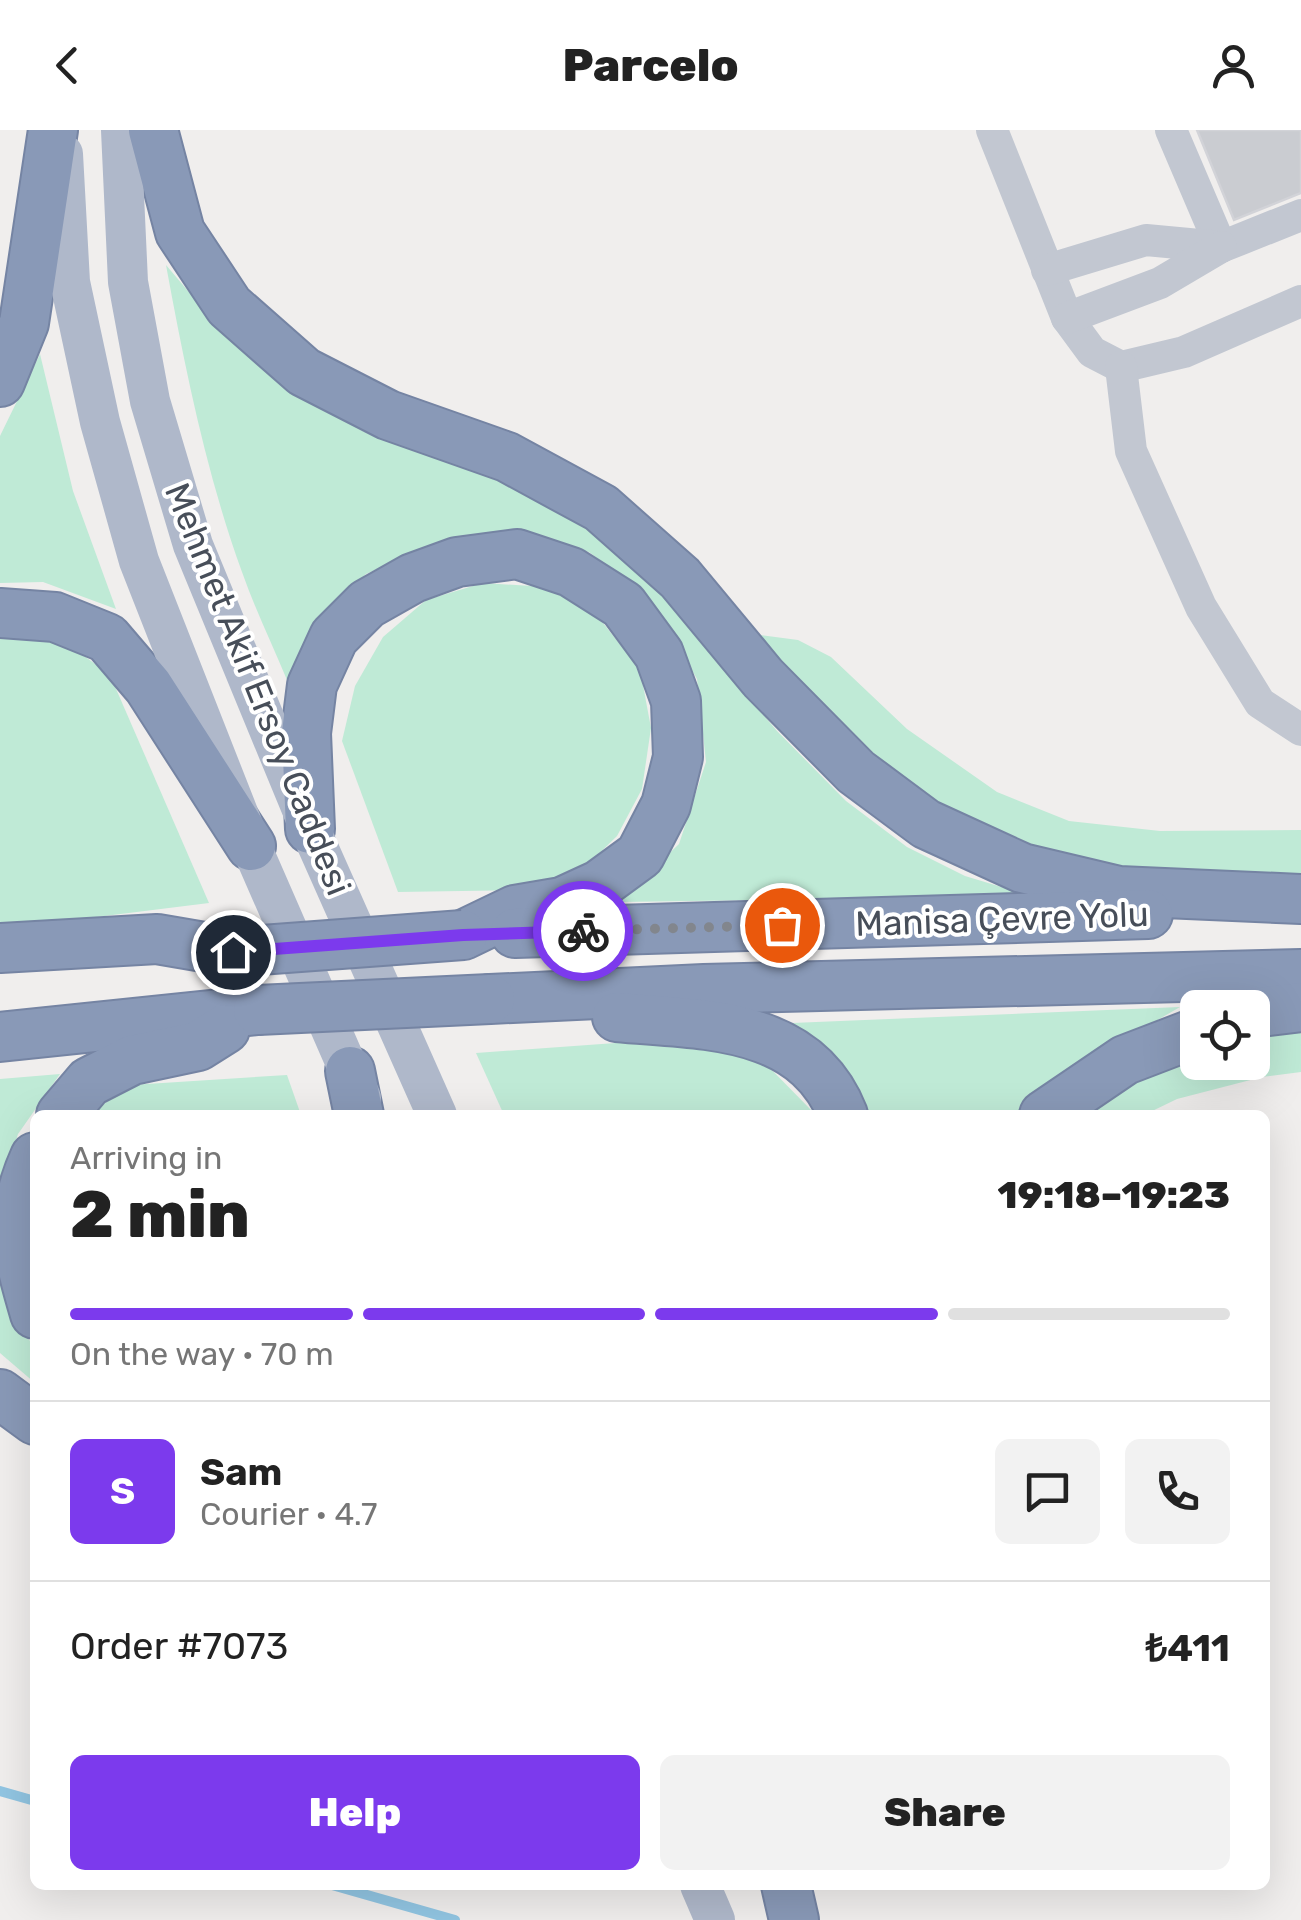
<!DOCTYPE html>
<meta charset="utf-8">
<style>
body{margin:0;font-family:Rubik,sans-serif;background:#f2f2f2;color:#222;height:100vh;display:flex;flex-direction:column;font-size:38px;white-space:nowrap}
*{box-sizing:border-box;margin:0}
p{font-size:32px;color:#767676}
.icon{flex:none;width:55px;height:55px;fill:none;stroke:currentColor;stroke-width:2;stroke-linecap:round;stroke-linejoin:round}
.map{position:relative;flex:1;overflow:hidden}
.side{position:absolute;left:30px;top:980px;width:1240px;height:780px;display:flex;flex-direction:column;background:#fff;border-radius:15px;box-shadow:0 10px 40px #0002}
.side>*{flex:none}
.buttons{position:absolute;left:1180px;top:860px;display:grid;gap:20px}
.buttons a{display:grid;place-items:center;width:90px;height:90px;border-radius:15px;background:#fff;box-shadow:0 10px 40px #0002;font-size:50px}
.pin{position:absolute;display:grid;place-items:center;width:85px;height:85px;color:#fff;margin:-42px;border:5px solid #fff;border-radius:50%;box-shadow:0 2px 10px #0007}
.courier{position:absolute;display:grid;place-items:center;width:100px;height:100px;margin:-50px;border:8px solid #7c3aed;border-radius:50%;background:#fff;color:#222;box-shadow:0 2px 12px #0007}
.summary em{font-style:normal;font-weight:800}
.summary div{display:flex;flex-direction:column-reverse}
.summary{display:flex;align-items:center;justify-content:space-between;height:170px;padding:0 40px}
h1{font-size:65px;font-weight:800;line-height:75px}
.bar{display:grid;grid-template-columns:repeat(4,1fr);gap:15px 10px;align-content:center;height:120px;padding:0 40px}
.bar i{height:12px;border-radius:8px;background:#e0e0e0}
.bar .on{background:#7c3aed}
.bar p{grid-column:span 4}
.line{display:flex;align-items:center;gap:25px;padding:0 40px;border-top:2px solid #e0e0e0}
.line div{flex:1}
.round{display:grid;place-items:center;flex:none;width:105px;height:105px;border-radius:15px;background:#f2f2f2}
.button{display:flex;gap:20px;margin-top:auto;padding:20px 40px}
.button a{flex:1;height:115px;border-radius:15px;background:#7c3aed;color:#fff;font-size:40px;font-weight:800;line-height:115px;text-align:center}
.button a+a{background:#f2f2f2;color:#222}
header{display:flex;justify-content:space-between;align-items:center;height:130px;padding:0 40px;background:#fff;font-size:45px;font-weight:800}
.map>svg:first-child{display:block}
</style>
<header><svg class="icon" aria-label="back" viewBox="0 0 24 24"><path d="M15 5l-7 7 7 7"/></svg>Parcelo<svg class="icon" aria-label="person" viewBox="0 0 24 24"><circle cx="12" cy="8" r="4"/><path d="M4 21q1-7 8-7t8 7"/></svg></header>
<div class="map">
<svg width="1301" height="1790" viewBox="0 0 1301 1790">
<rect width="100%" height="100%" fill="#f0eeed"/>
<!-- green -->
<g fill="#bfead6">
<path d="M166 135 221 200 291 261 363 301 531 354 595 400 652 454 777 601 846 671 907 717 965 746 1031 766 618 772 679 714 706 632 697 549 650 469 589 422 502 401 431 415 366 444 317 493 287 550C272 514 255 479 242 442 206 343 185 238 166 135Z"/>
<path d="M40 224 73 361 116 479 43 452 0 453V306Z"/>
<path d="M483 453 548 457 599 488 640 539 651 598 642 659 617 706 574 748 522 760 398 762 342 611 355 556 383 507 426 470Z"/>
<path d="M12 504 68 514 110 545 209 773 0 799V506Z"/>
<path d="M760 505 798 510 831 527 907 599 997 662 1069 691 1160 701 1301 700V746L1126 744 998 710 910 660 830 590Z"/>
<path d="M1180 877 1104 921 1017 985H869C854 943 827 919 792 893Z"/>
<path d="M1301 902V942L1262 947 1177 969 1144 985H1078L1158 937 1197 924 1198 932H1252L1253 908Z"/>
<path d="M699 907 762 930 816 985H504L476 923Z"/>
<path d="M60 944 18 1004 0 1059V949Z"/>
<path d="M287 945 301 985H88L131 955Z"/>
<path d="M0 1141 21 1200 35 1217V1253L0 1223Z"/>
</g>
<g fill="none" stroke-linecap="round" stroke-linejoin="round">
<!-- stream -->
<g stroke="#91c5e2" stroke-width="10">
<path d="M0 1661 35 1671"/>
<path d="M332 1755 455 1790"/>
</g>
</g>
<!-- building -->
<path fill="#caccd1" stroke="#d2d3d8" stroke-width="2.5" d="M1197 0H1301V63L1234 90Z"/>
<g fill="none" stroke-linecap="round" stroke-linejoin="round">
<!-- highway casing -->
<g stroke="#7584a3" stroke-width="52">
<g id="highway">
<path d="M153 0 180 102 229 176 304 242 388 285 507 327 601 378 680 448 763 548 856 642 926 694 1022 738 1119 761 1301 769"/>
<path d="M0 252 24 193 53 0"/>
<path d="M0 483 55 487 107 508 148 556 251 716"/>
<path d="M310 699 306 603 312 555 334 507 367 474 413 448 457 432 517 424 571 442 623 475 659 524 676 571 678 627 666 675 640 725 599 755 562 772 515 780 463 805"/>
<path d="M515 803 1148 784"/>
<path d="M0 818 157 809 233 822"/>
<path d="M490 869 704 859 1301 844"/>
<path d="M1252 883 1301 877"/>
<path d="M617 887C702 895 806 890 843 985"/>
<path d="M0 907 258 880"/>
<path d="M350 941 359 985"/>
<path d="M61 985 89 952 132 930 198 916 225 899"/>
<path d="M1044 985 1125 930 1198 902"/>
<path d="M35 1027C7 1089 17 1122 35 1184"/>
<path d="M0 1264 35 1290"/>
<path d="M786 1755 794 1790"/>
</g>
</g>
<!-- minor -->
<g stroke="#c2c7d1" stroke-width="32">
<path d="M992 0 1067 188 1092 222 1121 237 1184 222 1301 171"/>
<path d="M1171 0 1221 117 1301 85"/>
<path d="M1047 140 1146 110 1221 117"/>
<path d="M1067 188 1160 153 1221 117"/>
<path d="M1121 237 1131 321 1201 477 1260 573 1301 600"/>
</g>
<!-- major -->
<g stroke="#afb8ca" stroke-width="40">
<path d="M121 0 128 152 150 271 193 415 310 699 437 985"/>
<path d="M63 24 70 152 100 292 139 431 251 716 361 968"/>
<path d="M700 1755 715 1790"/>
</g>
<!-- highway -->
<use href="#highway" stroke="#8999b7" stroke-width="48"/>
<!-- highway-bridge casing -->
<g stroke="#7584a3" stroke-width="52" stroke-linecap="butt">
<g id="highway-bridge">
<path d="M233 822 463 805"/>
<path d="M258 880 490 869"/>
</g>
</g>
<!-- highway-bridge -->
<use href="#highway-bridge" stroke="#8999b7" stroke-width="48"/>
</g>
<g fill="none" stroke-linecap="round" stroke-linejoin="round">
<!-- done -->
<path stroke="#82868d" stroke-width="10" stroke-dasharray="0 18" d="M583 801 782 795"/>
<!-- route -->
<path stroke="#7c3aed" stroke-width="12" d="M233 822 463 805 583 801"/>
</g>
<g text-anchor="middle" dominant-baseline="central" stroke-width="8" stroke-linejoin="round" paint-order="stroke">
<!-- street labels -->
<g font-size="35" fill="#474e59" stroke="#fff">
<text transform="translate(258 559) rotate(68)">Mehmet Akif Ersoy Caddesi</text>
<text transform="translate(1002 789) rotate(-2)">Manisa Çevre Yolu</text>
</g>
</g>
</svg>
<div class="buttons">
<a><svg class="icon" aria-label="locate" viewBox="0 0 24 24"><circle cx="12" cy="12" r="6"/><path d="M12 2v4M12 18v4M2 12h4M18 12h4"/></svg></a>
</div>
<div class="pin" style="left:782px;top:795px;background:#ea580c"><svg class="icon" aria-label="bag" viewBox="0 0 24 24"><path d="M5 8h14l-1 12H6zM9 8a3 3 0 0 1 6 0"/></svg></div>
<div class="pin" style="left:233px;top:822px;background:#1f2937"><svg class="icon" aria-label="home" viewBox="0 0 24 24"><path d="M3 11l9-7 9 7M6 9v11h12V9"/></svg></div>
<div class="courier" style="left:583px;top:801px"><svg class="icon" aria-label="bike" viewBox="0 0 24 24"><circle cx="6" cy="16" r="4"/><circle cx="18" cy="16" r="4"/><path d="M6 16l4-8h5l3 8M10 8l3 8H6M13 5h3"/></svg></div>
<section class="side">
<div class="summary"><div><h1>2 min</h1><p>Arriving in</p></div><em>19:18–19:23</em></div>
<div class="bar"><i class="on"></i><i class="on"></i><i class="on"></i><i></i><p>On the way · 70 m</p></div>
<div class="line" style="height:180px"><b class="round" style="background:#7c3aed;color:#fff">S</b><div><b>Sam</b><p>Courier · 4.7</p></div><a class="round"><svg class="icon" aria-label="chat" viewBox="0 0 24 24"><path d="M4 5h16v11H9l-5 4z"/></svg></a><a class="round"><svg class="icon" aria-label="phone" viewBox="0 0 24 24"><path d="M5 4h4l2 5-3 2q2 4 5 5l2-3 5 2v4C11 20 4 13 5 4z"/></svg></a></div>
<div class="line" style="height:130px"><div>Order #7073</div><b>₺411</b></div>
<div class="button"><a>Help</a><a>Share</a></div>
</section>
</div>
